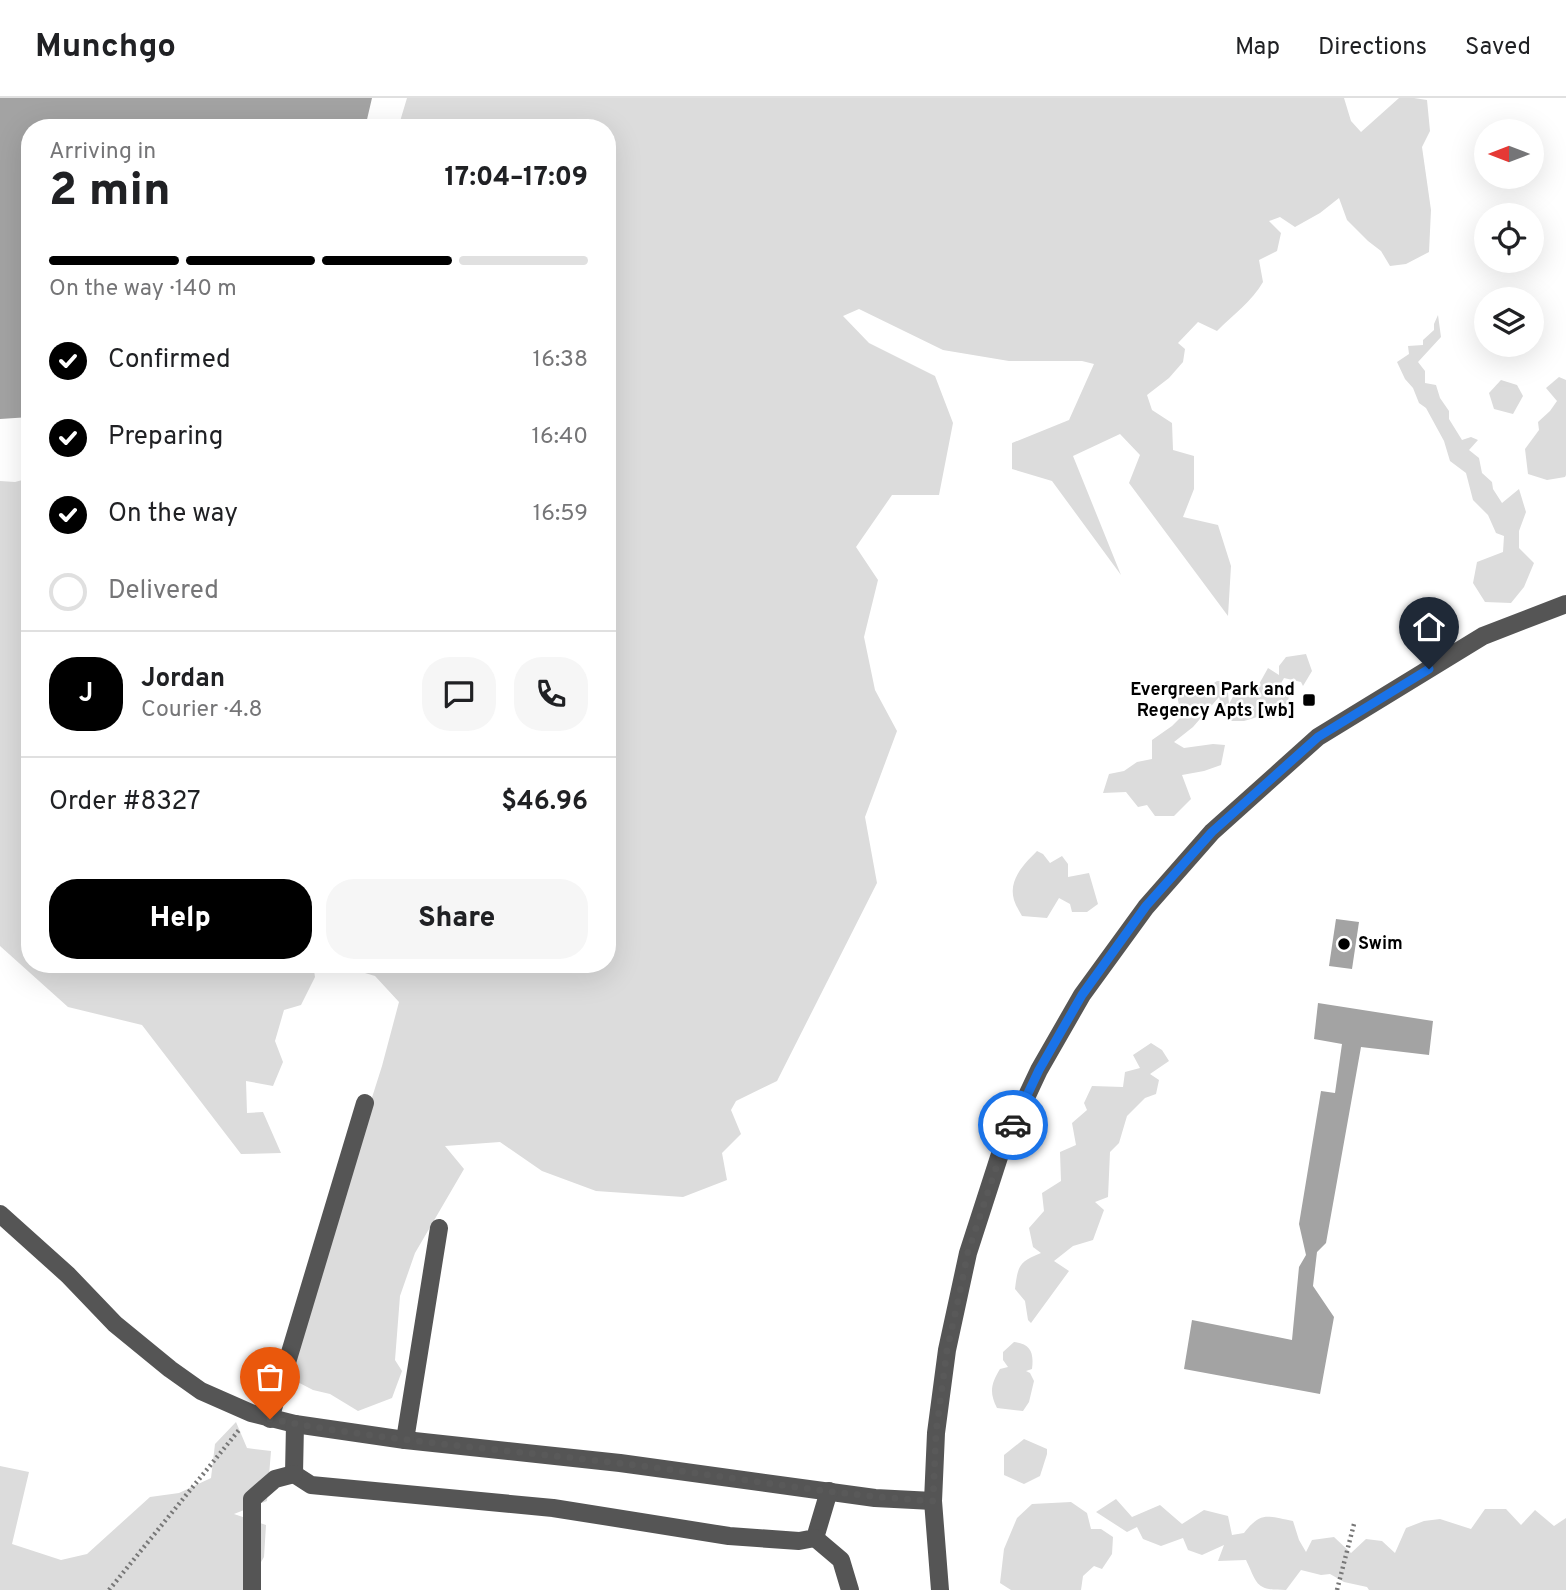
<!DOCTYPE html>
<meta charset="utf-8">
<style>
body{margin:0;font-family:Overpass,sans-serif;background:#f6f6f6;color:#202124;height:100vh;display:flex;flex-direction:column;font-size:26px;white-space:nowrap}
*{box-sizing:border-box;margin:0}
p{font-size:23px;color:#757577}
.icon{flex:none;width:38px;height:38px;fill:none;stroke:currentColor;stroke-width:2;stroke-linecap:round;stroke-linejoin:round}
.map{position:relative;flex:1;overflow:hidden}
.drawer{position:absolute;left:21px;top:21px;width:595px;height:854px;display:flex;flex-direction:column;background:#fff;border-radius:28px;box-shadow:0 7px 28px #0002}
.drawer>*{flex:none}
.needle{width:46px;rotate:270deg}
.buttons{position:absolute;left:1474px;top:21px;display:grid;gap:14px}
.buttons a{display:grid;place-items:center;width:70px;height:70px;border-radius:50%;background:#fff;box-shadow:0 7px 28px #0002;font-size:35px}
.pin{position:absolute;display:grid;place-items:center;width:60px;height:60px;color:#fff;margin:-72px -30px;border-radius:50% 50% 50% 0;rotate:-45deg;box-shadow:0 0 7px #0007}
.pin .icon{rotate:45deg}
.courier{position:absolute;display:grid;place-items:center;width:70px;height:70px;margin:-35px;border:5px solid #1a73e8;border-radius:50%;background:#fff;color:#222;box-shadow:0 2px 9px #0007}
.head em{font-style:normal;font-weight:800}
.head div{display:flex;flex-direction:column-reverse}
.head{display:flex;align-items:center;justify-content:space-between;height:119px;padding:0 28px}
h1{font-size:46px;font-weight:800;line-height:52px}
.bar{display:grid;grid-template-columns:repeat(4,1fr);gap:10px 7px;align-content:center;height:84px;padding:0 28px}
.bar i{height:9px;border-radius:5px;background:#e0e0e0}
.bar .current{background:#000}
.bar p{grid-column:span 4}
.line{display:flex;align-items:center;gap:18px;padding:0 28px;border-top:2px solid #e0e0e0}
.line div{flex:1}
.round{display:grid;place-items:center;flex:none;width:74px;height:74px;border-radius:28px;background:#f6f6f6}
ol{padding:0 28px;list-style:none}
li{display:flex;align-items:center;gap:21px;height:77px}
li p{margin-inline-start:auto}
li .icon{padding:7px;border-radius:50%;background:#000;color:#fff;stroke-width:4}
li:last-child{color:#757577}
li i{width:38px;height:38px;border:4px solid #e0e0e0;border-radius:50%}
.cta{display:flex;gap:14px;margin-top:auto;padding:14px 28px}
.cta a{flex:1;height:80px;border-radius:28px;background:#000;color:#fff;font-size:28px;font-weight:800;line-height:80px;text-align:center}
.cta a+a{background:#f6f6f6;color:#202124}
header{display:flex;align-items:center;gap:42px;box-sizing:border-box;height:98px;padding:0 35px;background:#fff;border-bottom:2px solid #e0e0e0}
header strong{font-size:33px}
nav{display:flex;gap:38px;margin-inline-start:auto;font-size:24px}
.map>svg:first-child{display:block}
</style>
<header>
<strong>Munchgo</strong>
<nav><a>Map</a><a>Directions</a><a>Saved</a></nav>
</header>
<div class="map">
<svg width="1566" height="1492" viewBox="0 0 1566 1492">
<rect width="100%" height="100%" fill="#fff"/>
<!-- green -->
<g fill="#dcdcdc">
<path d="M407 0H1344L1351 23 1361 34 1399 0H1414L1427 2 1430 33 1422 49 1431 112 1429 154 1406 166 1390 168 1381 153 1368 143 1347 122 1339 100 1320 115 1295 129 1280 119 1269 123 1281 135 1277 153 1259 162 1263 184C1252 203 1233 217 1217 233L1198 224 1178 245 1185 251 1183 264 1169 280 1147 297 1152 312 1172 325 1173 352 1194 358V391L1183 419 1218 427 1231 468 1228 518 1129 385 1140 357 1120 336 1073 358 1121 477 1052 383 1012 371V345L1069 322 1094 266 1082 263H1009L943 252 859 211 843 218 869 245 935 278 953 325 939 397H892L856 449 878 482 864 539 875 592 897 633 865 719 877 785 777 983 736 1003 731 1012 741 1036 722 1055 727 1082 683 1099 596 1093 542 1073 500 1044 445 1048 464 1071 415 1155 400 1198 395 1262 402 1273 392 1300 358 1313 330 1296 313 1292 284 1277 382 968 399 904 375 878 335 866H607V30H398Z"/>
<path d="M1438 217 1441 239 1418 264 1425 273V285L1436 287 1440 300 1449 313V321L1462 342 1471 339 1478 342 1469 352 1479 360 1482 375 1492 384 1493 391 1502 405 1519 391 1526 414 1519 433V450L1534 465 1524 489 1511 505 1485 504 1473 485 1477 464 1503 454 1504 438 1496 435 1488 417 1473 402 1466 375 1450 363 1444 343 1426 310 1419 305 1413 290 1405 281 1397 264 1409 256 1408 248 1423 247V242L1434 232V226Z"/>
<path d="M1559 279 1566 282V377L1565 379 1547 382 1528 376 1525 351 1539 332 1538 324 1550 313 1557 303 1546 290Z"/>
<path d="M1501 282 1517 287 1523 298 1513 316 1494 311 1489 295Z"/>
<path d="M30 380V866H313L315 879 301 907 284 912 275 943 283 964 273 988 246 983 247 1015 263 1014 281 1055 241 1056 142 927 68 909 0 848V383L15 384Z"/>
<path d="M1306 556 1312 573 1303 588 1301 584 1284 580 1278 591 1289 599 1284 617 1270 621 1264 617 1244 623H1230L1223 613 1219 599 1193 629 1174 644 1184 650 1213 646 1225 647 1221 667 1204 673 1182 677 1191 701 1174 718H1155L1147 707 1138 709 1126 694 1103 695 1109 676 1124 673 1137 664 1152 661V642L1172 628 1182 618 1189 613 1179 607 1176 592 1205 591 1217 583H1227L1229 606 1237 591 1249 585 1258 588 1268 570 1279 577V568L1286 559Z"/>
<path d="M1037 753 1043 756 1050 765 1062 758 1068 766V779L1089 775 1098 806 1087 814H1072L1070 806 1059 800 1047 820 1022 818C1019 813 1016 808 1014 802 1008 782 1024 766 1037 753Z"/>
<path d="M1151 945 1162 952 1169 963 1150 976 1159 982 1156 996 1145 1000 1127 1018 1119 1045 1110 1054 1108 1099 1095 1104 1104 1112 1093 1142 1073 1148 1054 1163 1069 1173 1031 1225 1028 1222 1025 1203 1015 1191C1018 1167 1019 1164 1041 1155L1033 1149 1029 1130 1044 1113 1042 1095 1061 1083 1060 1054 1076 1047 1072 1025 1087 1012 1084 1005 1092 988 1123 989 1125 974 1140 970 1133 957Z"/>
<path d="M1014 1244C1031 1246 1034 1255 1032 1271L1026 1273 1030 1275 1034 1283 1029 1304 1023 1313 997 1310C989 1294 991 1286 1000 1271L1008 1269 1003 1262V1254Z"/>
<path d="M236 1324 247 1350 271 1353 267 1403 234 1416 266 1427 264 1459 254 1476 257 1492H0V1368L29 1374 12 1446 61 1462 87 1456 150 1399 179 1395 211 1380 215 1346Z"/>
<path d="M1024 1341 1047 1351V1356L1040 1378 1024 1386 1004 1377V1357Z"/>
<path d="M1116 1401 1132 1419 1160 1407 1182 1426 1204 1412 1228 1418 1232 1437 1244 1435C1261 1413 1267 1418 1293 1423L1299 1442 1306 1454 1312 1442 1334 1439 1351 1455 1366 1441 1382 1443 1395 1455 1406 1430 1424 1423 1440 1421 1471 1431 1485 1411H1506L1521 1427 1535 1412 1554 1428 1566 1420V1492H1369L1367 1489 1344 1484 1330 1476 1321 1477 1301 1472 1286 1492C1255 1492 1258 1487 1246 1462L1218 1463 1224 1447 1202 1457 1188 1452 1183 1440 1161 1448 1143 1441 1137 1429 1127 1434 1096 1414Z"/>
<path d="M1071 1404 1087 1415 1091 1431H1101L1113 1439 1112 1456 1102 1471 1094 1468 1083 1478 1081 1492H1011L1000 1485 1004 1451 1017 1420 1032 1406Z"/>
</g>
<!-- water -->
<g fill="#a3a3a3">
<path d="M0 0H372L365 30H30V319L0 321Z"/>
<path d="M1336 821 1359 824 1352 871 1329 868Z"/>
<path d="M1318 905 1433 923 1429 957 1361 949 1326 1145 1317 1154 1313 1188 1334 1219 1320 1296 1184 1271 1192 1222 1292 1242 1299 1169 1306 1157 1299 1126 1321 993 1335 995 1342 946 1314 941Z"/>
</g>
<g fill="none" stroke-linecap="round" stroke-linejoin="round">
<!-- path -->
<g stroke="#777" stroke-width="4.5" stroke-dasharray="2 3.5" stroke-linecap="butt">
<path d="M109 1492 239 1332"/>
<path d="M1337 1492 1354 1426"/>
</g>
<!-- minor -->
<g stroke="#555" stroke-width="18">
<path d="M0 1116 68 1177 115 1226 170 1271 201 1293 251 1315 295 1326 405 1342 620 1365 875 1400 933 1403"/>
<path d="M270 1321 365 1005"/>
<path d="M295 1326 294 1376 311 1387 553 1410 729 1438 799 1443 815 1440 829 1393"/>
<path d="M405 1342 439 1130"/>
<path d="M815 1440 841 1462 850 1492"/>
<path d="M252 1492V1401L275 1381 294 1376"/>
<path d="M940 1492 933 1403 936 1335 947 1252 968 1155 1001 1053 1039 972 1082 897 1146 809 1212 734 1318 639 1483 538 1566 506"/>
</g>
</g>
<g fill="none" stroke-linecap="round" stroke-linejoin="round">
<!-- done -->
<path stroke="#595959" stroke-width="7" stroke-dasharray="0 12.6" d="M270 1321C384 1343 501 1351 617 1365 722 1377 827 1397 933 1403L936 1335 947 1252 958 1203 968 1154 1002 1052 1013 1027"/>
<!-- route -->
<path stroke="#1a73e8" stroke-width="9" d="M1013 1027 1039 972 1082 897 1146 808 1212 734 1318 639 1429 571"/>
</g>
<!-- markers -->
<g fill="#000" stroke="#fff" stroke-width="2.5">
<rect x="1302" y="595" width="14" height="14" rx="3.5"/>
<circle cx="1344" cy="846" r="7"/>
</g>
<g text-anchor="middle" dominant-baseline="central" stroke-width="5" stroke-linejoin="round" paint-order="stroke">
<!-- poi labels -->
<g font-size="18" font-weight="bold" fill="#000" stroke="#fff" text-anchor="end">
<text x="1295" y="592">Evergreen Park and<tspan x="1295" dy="21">Regency Apts [wb]</tspan></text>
<text x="1358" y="846" text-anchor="start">Swim</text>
</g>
</g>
</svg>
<div class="buttons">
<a><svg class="needle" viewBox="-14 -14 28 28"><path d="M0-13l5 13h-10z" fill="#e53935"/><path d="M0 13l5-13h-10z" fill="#757577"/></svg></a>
<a><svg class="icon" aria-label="locate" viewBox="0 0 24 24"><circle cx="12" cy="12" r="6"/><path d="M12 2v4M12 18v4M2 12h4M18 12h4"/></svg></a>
<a><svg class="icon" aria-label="layers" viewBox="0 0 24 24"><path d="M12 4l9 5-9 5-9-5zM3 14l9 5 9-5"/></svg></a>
</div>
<div class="pin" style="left:270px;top:1321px;background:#ea580c"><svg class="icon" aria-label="bag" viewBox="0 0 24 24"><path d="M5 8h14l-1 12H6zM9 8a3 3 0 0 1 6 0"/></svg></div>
<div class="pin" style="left:1429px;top:571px;background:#1f2937"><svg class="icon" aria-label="home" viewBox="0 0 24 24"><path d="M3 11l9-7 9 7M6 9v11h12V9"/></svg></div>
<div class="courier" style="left:1013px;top:1027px"><svg class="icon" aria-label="car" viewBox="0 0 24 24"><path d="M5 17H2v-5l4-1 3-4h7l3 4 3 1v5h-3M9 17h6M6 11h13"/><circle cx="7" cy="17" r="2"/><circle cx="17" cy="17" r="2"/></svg></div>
<section class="drawer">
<div class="head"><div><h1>2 min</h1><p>Arriving in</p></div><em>17:04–17:09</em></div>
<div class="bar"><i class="current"></i><i class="current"></i><i class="current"></i><i></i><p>On the way · 140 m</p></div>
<ol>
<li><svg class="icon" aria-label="check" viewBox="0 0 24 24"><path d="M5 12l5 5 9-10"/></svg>Confirmed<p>16:38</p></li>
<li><svg class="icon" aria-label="check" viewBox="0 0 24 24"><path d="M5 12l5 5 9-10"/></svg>Preparing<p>16:40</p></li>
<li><svg class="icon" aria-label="check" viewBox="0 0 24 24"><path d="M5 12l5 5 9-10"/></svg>On the way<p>16:59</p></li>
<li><i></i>Delivered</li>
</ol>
<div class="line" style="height:126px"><b class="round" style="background:#000;color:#fff">J</b><div><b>Jordan</b><p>Courier · 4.8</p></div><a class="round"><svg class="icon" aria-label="chat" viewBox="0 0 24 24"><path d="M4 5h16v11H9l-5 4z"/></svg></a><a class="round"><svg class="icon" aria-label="phone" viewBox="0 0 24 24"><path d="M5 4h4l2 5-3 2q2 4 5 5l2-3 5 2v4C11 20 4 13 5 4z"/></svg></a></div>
<div class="line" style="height:91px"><div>Order #8327</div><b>$46.96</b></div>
<div class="cta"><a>Help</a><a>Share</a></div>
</section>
</div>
